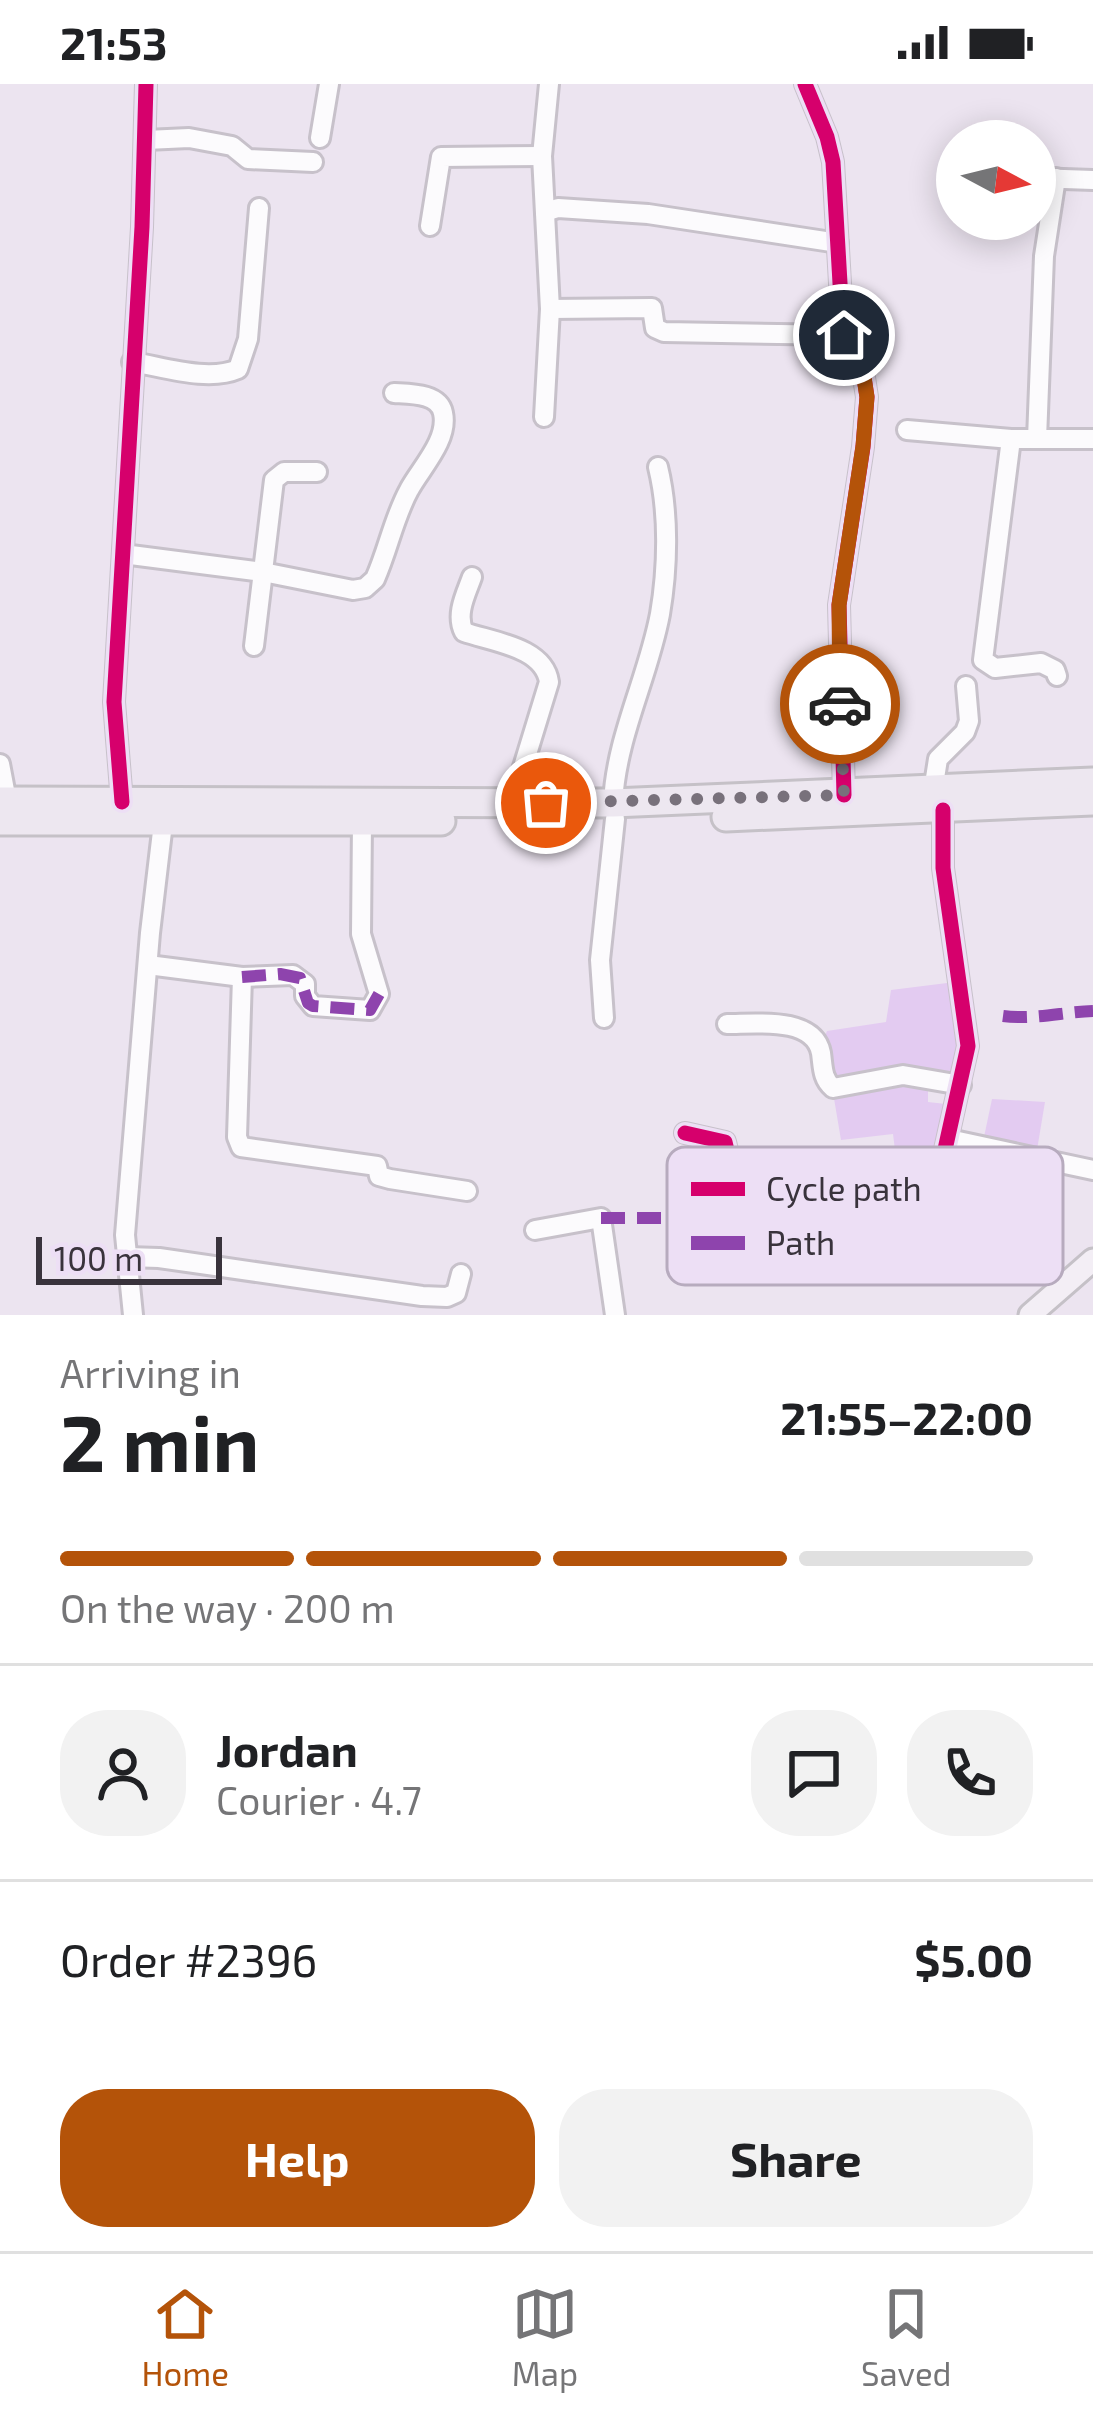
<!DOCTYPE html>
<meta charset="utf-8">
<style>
body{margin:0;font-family:"Exo 2",sans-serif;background:#f2f2f2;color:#202124;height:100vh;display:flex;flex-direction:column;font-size:45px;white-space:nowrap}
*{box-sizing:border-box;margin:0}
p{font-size:39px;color:#757577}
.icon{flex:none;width:66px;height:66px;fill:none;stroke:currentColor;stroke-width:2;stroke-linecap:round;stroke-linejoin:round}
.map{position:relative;height:1231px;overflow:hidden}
.side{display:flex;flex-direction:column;background:#fff;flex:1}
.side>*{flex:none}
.needle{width:78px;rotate:97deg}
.fabs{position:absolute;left:936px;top:36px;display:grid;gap:24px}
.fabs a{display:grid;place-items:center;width:120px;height:120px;border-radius:50%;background:#fff;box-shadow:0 6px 30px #0003;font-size:60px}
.scale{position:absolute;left:36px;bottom:30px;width:186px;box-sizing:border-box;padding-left:12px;border:6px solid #39333c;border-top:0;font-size:33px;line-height:42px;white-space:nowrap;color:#39333c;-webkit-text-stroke:9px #eddff5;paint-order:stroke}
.pin{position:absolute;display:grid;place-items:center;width:102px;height:102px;color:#fff;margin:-51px;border:6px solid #fff;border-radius:50%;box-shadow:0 3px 12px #0007}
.courier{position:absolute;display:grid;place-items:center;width:120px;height:120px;margin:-60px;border:9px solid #b45309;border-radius:50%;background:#fff;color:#222;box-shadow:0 3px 15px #0007}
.headline em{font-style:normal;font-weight:700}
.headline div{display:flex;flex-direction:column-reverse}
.headline{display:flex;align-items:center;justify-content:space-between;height:204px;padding:0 60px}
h1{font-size:78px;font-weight:700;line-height:90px}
.bar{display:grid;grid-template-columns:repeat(4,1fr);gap:18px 12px;align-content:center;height:144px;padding:0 60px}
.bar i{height:15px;border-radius:9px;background:#e0e0e0}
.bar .selected{background:#b45309}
.bar p{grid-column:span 4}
.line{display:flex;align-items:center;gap:30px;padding:0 60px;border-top:3px solid #e0e0e0}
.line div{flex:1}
.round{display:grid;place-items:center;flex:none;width:126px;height:126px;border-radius:48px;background:#f2f2f2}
.action{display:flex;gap:24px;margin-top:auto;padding:24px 60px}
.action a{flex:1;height:138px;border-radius:48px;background:#b45309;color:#fff;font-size:48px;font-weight:700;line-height:138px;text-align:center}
.action a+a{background:#f2f2f2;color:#202124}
.status{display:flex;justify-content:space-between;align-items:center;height:84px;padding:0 60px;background:#fff;direction:ltr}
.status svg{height:33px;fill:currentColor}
.tab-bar{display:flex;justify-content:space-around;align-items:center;height:168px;border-top:3px solid #e0e0e0;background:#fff;font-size:33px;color:#757577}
.tab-bar a{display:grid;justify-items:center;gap:6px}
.tab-bar .selected{color:#b45309}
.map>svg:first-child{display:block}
</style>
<div class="status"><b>21:53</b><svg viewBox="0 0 49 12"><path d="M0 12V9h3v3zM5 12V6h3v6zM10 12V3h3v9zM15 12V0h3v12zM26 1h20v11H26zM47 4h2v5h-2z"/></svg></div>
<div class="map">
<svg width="1093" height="1231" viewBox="0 0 1093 1231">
<rect width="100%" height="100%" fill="#ece4f0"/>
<!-- green -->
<g fill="#e3cbf1">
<path d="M955 898 963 960 951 994 928 998V1018L946 1020 930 1093 899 1098 893 1050 841 1056 824 955 827 947 886 938 891 906Z"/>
<path d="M992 1015 1045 1018 1037 1066 984 1053Z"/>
</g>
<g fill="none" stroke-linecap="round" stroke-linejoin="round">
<!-- minor casing -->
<g stroke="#c7c1ca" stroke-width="24">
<g id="minor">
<path d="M805 0 827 53 833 78 843 251 863 287 867 313 863 363 839 521 844 711"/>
<path d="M320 54 329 0"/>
<path d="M146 56 189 54 232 62 248 75 313 78"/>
<path d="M1035 94 1093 96"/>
<path d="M545 128 558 124 648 130 838 159"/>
<path d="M430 142 441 73 542 72"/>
<path d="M550 225 652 224 655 244 664 248 843 251"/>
<path d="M132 278C164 283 208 298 238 285L248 255 259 124"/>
<path d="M544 333 550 225 542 72 549 0"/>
<path d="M907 346 1011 355H1093"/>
<path d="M1011 355 983 576 995 584 1041 579 1055 586 1057 592"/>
<path d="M1037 355 1044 172 1056 94"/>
<path d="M123 470 263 488 353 506 365 504 375 495C388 466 394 433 409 406 420 385 449 356 443 329 439 309 410 310 394 309"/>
<path d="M472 493C466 510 455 530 464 548 493 558 544 563 549 598L512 719"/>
<path d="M254 562 274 396 284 388H317"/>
<path d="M0 680 7 717"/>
<path d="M933 707 938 675 965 648 969 637 966 602"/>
<path d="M122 718 114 618 142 143 146 0"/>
<path d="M613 719C616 653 648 594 660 530 668 483 669 428 658 383"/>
<path d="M148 881 242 893 293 891 305 900V912L313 922 370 926 379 910 361 850 362 738"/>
<path d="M242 893 237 1053 241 1063 377 1082 379 1092 390 1095 467 1107"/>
<path d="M604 934 600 876 615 735"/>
<path d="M727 940C755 940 814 932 821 969 823 983 822 995 833 1004L903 991 961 1001"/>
<path d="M685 1049 725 1058 738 1113C768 1137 889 1109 928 1102L938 1097 968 962 943 784V726"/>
<path d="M949 1055 1093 1086"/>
<path d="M535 1146 601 1134 615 1231"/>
<path d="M127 1173 159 1174 422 1212 447 1213 456 1209 461 1190"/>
<path d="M133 1231 125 1151 150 849 163 739"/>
</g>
</g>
<!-- major casing -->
<g stroke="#c5c1c7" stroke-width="27">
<path id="major" d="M1030 1231 1093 1176"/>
</g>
<!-- highway casing -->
<g stroke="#c5c1c7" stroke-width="33">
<g id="highway">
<path d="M0 717 613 719 1093 698"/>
<path d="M726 733 1093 717"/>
<path d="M0 737H441"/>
</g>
</g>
<!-- minor -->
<use href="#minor" stroke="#fcfbfd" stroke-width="18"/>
<!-- major -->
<use href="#major" stroke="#f3eef5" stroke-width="21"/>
<!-- highway -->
<use href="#highway" stroke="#ede7f0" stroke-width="27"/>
<!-- quiet -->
<g stroke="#8e44ad" stroke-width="12" stroke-dasharray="24 12" stroke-linecap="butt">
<path d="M242 893 280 890 300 894 308 919 313 922 370 926 379 910"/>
<path d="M1003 932C1033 936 1063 928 1093 927"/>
<path d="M601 1134H682L738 1113"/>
</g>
<!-- cycleway casing -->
<g stroke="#eddff5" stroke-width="22">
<g id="cycleway">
<path d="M805 0 827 53 833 78 843 251 863 287 867 313 863 363 839 521 844 711"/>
<path d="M122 718 114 618 142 143 146 0"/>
<path d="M685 1049 725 1058 738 1113C768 1137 889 1109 928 1102L938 1097 968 962 943 784V726"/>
</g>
</g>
<!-- cycleway -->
<use href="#cycleway" stroke="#d6006c" stroke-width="15"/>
</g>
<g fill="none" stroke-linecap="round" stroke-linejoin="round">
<!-- done -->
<path stroke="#78717b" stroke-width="12" stroke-dasharray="0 21.6" d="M546 719 844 711 840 620"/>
<!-- route -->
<path stroke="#b45309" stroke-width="15" d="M840 620 839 521 863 362 867 313 863 287 844 251"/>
</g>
<!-- legend -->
<rect x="667" y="1063" width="396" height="138" rx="18" fill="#eddff5" stroke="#b7abbe" stroke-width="3"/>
<rect x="691" y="1098" width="54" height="14" fill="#d6006c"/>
<rect x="691" y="1152" width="54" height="14" fill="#8e44ad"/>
<g font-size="33" fill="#39333c">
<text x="766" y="1117">Cycle path</text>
<text x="766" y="1171">Path</text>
</g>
</svg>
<div class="fabs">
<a><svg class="needle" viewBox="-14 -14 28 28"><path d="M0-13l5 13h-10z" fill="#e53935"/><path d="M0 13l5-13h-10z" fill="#757577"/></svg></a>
</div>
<div class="scale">100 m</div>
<div class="pin" style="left:546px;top:719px;background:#ea580c"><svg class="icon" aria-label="bag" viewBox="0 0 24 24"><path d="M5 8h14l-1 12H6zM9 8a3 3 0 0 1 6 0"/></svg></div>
<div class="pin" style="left:844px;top:251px;background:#1f2937"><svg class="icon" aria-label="home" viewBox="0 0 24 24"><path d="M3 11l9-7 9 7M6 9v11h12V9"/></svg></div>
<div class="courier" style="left:840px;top:620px"><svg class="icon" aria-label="car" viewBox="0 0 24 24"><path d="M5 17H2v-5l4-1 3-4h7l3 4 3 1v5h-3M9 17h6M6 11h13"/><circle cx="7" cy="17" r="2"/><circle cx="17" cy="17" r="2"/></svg></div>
</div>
<section class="side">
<div class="headline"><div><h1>2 min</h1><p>Arriving in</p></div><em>21:55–22:00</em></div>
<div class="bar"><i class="selected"></i><i class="selected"></i><i class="selected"></i><i></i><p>On the way · 200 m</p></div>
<div class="line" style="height:216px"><a class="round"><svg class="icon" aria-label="person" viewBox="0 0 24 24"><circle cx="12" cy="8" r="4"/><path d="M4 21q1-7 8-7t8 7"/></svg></a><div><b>Jordan</b><p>Courier · 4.7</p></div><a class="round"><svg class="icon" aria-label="chat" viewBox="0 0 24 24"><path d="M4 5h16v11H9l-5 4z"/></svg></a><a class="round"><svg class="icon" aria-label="phone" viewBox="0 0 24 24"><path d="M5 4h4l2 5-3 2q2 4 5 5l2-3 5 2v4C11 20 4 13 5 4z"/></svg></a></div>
<div class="line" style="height:156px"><div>Order #2396</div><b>$5.00</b></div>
<div class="action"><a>Help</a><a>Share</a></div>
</section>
<nav class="tab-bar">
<a class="selected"><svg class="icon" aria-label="home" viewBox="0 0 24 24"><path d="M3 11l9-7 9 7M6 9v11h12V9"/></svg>Home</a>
<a><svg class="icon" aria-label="map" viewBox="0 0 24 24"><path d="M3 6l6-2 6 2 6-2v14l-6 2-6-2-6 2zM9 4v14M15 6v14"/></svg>Map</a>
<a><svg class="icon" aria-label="saved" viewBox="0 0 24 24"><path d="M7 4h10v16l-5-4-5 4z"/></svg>Saved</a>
</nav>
